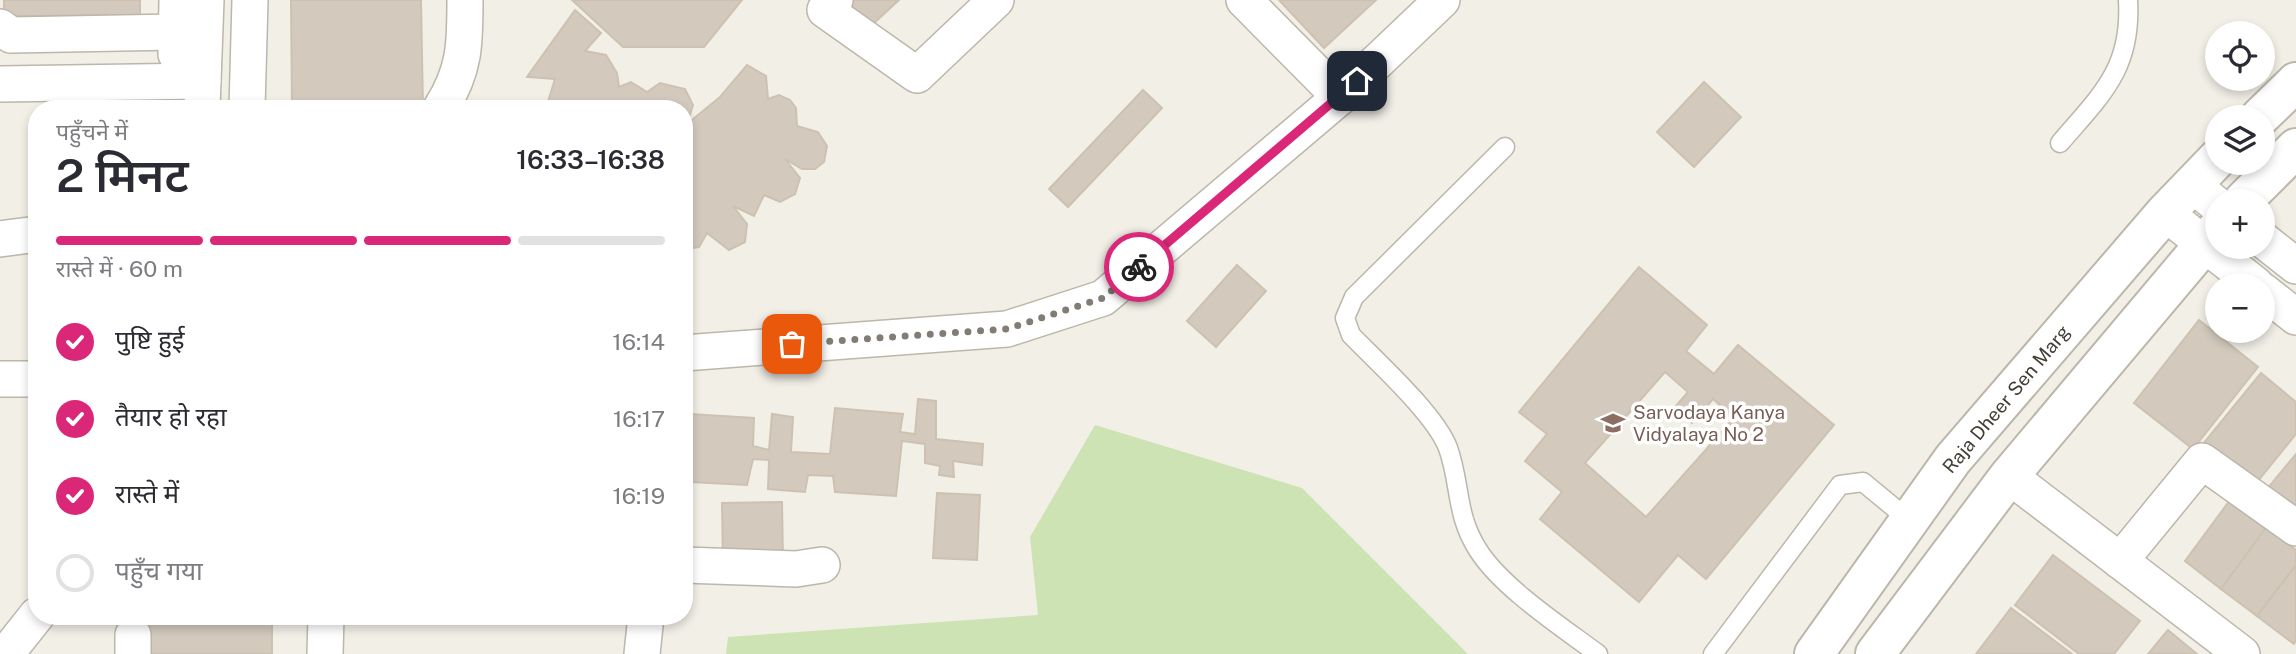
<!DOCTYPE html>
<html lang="hi">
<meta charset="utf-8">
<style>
body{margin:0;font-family:"Public Sans","Noto Sans Devanagari",sans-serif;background:#f7f7f7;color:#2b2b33;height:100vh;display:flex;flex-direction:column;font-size:26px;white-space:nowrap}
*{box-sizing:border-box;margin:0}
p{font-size:23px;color:#7c7c81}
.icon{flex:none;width:38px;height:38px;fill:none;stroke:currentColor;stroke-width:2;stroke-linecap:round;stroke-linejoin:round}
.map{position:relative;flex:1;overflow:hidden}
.side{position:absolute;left:28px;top:100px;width:665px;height:525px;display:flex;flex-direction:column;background:#fff;border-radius:28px;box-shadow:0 4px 10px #0003}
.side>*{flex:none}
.controls{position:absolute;left:2205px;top:21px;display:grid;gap:14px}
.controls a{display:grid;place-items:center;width:70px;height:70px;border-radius:50%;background:#fff;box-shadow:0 4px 10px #0003;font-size:35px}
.pin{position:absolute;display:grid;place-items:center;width:60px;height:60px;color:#fff;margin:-30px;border-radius:14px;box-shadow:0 4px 10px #0006}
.courier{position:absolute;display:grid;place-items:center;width:70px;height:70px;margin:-35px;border:5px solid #db2777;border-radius:50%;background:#fff;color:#222;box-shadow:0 2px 9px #0007}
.overview em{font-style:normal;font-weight:600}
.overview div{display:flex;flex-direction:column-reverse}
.overview{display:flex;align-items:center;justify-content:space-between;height:119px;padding:0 28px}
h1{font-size:46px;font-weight:600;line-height:52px}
.bar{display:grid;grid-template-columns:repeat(4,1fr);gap:10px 7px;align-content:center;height:84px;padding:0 28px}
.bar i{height:9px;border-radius:5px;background:#e1e1e2}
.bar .current{background:#db2777}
.bar p{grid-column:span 4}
ol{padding:0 28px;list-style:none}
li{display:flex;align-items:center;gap:21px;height:77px}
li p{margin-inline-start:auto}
li .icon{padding:7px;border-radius:50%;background:#db2777;color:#fff;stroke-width:4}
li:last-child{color:#7c7c81}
li i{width:38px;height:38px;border:4px solid #e1e1e2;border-radius:50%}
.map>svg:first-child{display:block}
</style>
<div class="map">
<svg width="2296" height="654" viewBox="0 0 2296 654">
<rect width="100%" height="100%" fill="#f2efe7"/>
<!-- green -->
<path fill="#cde3b3" d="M1095 425 1302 488 1468 654H726L728 637 1038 615 1030 537Z"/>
<!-- building -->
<g fill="#d3cabd" stroke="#cdc2b1" stroke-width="2" fill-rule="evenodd">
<path d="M4 0H140V15L4 16Z"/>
<path d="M291 0H421L423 108H292Z"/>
<path d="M572 0H742L704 47H623Z"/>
<path d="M845 0H899L861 35Z"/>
<path d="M1279 0H1376L1324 48Z"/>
<path d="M575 10 601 33 585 51 606 55 617 73 619 87 631 82 647 92 660 83 685 89 693 105 687 124 720 97 747 65 766 76 768 99 779 95 790 100 796 108 797 126 818 132 827 146 824 162 815 169H802L785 159 800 178 795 194 780 202 764 195 754 216 733 206 747 224 745 242 729 250 707 233 699 247 684 249V108H546L555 79 527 77Z"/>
<path d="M1704 82 1741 117 1694 167 1657 132Z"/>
<path d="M1143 90 1162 108 1068 207 1049 189Z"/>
<path d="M1237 265 1266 291 1216 347 1187 321Z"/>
<path d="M1639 267 1707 325 1686 351 1714 374 1738 345 1834 425 1706 579 1678 555 1639 602 1540 519 1562 492 1525 461 1547 434 1519 412ZM1665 372 1688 392 1675 407 1692 423 1713 399 1734 418 1646 517 1585 463Z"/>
<path d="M2199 320 2258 367 2193 449 2134 403Z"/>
<path d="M2261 373 2296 402V434L2249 492 2198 450Z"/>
<path d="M918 399 936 401V439L983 444 982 465 953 461 954 477 939 475 940 466 925 463V444L902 441 896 496 835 492 833 476 808 475 805 492 768 489 769 460 753 459 747 485 691 482V414L754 418 753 446 769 450 772 414 793 417 791 452 830 454 835 408 903 414 900 432 915 434Z"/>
<path d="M2296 454V511L2267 489Z"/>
<path d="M937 493 980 495 977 560 933 558Z"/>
<path d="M2230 500 2266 528 2221 589 2185 561Z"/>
<path d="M782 502 783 560 723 562 722 503Z"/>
<path d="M2266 528 2296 550V565L2257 616 2221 589Z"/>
<path d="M2053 555 2140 621 2114 654H2079L2015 605Z"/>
<path d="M2296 565V640L2294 644 2257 616Z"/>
<path d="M2011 608 2072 654H1976Z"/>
<rect x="142" y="616" width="130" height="38"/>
<path d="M2168 630 2197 654H2148Z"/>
</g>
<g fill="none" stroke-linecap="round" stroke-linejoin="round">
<!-- service casing -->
<g stroke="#bdb6aa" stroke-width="21">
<g id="service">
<path d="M2060 143C2101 95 2132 69 2128 0"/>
<path d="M1505 147 1354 297 1345 318 1351 335C1377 362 1435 414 1448 448 1461 484 1455 514 1478 550 1502 588 1562 627 1598 654"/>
<path d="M1713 654 1840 485 1863 482 1909 520"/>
</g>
</g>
<!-- minor casing -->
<g stroke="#bdb6aa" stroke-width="38">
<g id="minor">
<path d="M835 0 825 10 917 75 996 0"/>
<path d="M1244 0 1340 97"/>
<path d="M0 27 11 35 176 32"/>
<path d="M176 54 177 0"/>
<path d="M0 84 203 81"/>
<path d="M202 108 206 0"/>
<path d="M247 108 250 0"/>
<path d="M441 108C465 70 465 44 465 0"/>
<path d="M2192 184 2217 205"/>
<path d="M2165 213 2256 285"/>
<path d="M0 239 37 234"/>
<path d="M2263 240 2296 266"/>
<path d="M2263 291 2296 317"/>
<path d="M684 353 1007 329 1103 298 1340 97 1442 0"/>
<path d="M0 379H37"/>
<path d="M2009 476 2242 654"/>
<path d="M2120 561 2202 461 2296 528"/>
<path d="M684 565 796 569 822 565"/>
<path d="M6 654 37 615"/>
<path d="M133 654V635"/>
<path d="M325 654 326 616"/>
<path d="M642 654 646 616"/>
</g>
</g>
<!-- tertiary casing -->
<g stroke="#bdb6aa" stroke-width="42">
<g id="tertiary">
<path d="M2260 117 2296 82"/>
<path d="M2243 201 2296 148"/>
<path d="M1814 654 1953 459 2165 213 2217 159"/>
<path d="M1875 654 2009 476 2217 229"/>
</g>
</g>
<!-- service -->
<use href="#service" stroke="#fff" stroke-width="18"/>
<!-- minor -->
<use href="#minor" stroke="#fff" stroke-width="35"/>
<!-- tertiary -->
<use href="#tertiary" stroke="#fff" stroke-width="38"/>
</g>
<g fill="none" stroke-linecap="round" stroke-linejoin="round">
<!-- done -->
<path stroke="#817d74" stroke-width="7" stroke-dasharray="0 12.6" d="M792 344 1007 329 1103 298 1139 267"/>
<!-- route -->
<path stroke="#db2777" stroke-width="9" d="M1139 267 1357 81"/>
</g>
<!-- icons -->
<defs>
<g id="school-bare" transform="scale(1.89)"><path d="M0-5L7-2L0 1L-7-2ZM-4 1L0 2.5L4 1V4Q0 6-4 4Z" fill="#8d6e63" stroke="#fff" stroke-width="2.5" paint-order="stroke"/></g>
</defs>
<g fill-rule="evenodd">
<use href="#school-bare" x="1613" y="423"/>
</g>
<g text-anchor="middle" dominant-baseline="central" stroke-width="7" stroke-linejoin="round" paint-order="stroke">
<!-- street labels -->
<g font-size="19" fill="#443f36" stroke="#fff">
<text transform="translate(2006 399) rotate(-50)">Raja Dheer Sen Marg</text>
</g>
<!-- education labels -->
<g font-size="19" fill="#785e54" stroke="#fff" text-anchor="start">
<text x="1633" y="412">Sarvodaya Kanya<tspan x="1633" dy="22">Vidyalaya No 2</tspan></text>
</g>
</g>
</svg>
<div class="controls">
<a><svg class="icon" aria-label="locate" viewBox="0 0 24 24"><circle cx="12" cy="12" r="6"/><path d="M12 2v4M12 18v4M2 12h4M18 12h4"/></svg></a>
<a><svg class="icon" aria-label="layers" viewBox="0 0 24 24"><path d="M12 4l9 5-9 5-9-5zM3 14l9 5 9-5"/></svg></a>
<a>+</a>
<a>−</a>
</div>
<div class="pin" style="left:792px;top:344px;background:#ea580c"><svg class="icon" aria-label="bag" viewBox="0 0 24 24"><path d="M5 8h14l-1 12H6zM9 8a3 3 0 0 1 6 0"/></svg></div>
<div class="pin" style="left:1357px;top:81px;background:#1f2937"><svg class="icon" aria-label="home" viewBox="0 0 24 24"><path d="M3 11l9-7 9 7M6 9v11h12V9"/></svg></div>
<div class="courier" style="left:1139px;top:267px"><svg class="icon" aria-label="bike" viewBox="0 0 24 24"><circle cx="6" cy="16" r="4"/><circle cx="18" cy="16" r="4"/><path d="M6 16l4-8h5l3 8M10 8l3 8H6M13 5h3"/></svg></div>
<section class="side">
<div class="overview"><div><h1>2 मिनट</h1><p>पहुँचने में</p></div><em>16:33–16:38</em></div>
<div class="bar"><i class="current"></i><i class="current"></i><i class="current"></i><i></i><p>रास्ते में · 60 m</p></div>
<ol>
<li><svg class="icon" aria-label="check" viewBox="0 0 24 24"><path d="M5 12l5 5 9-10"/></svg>पुष्टि हुई<p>16:14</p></li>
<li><svg class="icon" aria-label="check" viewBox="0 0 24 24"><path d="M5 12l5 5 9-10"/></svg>तैयार हो रहा<p>16:17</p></li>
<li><svg class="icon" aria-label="check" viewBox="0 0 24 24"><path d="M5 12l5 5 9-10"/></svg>रास्ते में<p>16:19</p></li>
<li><i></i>पहुँच गया</li>
</ol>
</section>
</div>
